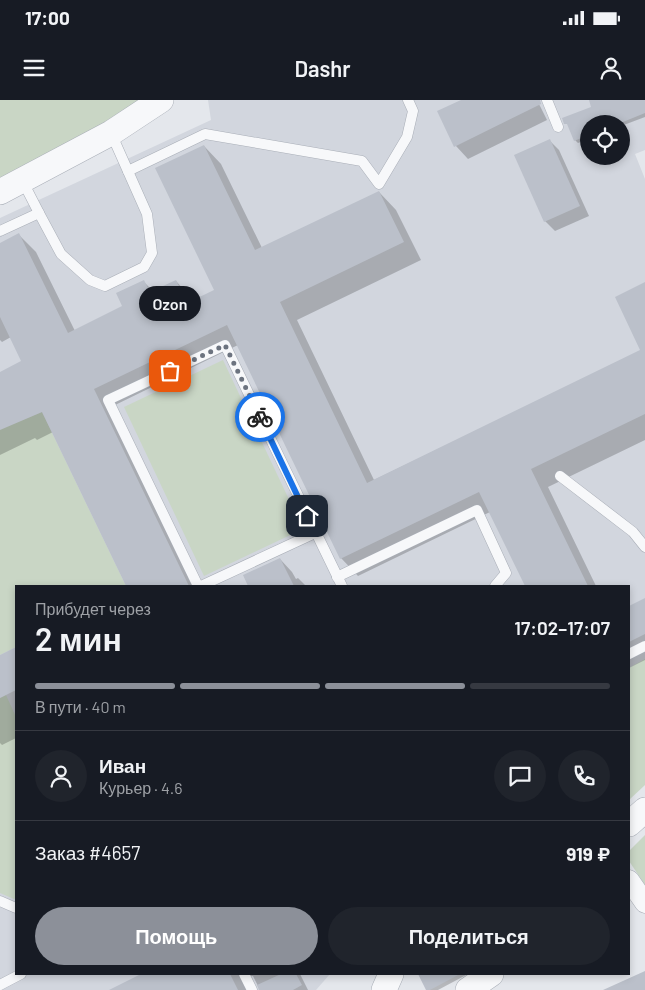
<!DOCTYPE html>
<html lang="ru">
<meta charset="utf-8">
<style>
body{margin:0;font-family:Barlow,sans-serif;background:#20242c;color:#f1f3f6;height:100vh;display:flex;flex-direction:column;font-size:19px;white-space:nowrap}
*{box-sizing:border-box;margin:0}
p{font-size:16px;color:#9ea1a6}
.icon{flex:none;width:28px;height:28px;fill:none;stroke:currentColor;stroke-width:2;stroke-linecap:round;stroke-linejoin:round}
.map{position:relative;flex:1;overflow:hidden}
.sheet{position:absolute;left:15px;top:485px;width:615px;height:390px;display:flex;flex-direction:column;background:#171b24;border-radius:0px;box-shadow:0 2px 8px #0003}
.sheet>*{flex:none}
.buttons{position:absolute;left:580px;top:15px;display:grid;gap:10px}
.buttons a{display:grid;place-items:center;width:50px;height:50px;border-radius:50%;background:#171b24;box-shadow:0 2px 8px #0003;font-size:25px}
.pin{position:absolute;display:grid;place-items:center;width:42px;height:42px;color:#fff;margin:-21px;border-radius:10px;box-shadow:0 2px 8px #0006}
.courier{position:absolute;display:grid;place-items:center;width:50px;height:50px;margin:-25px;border:4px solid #1a73e8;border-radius:50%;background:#fff;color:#222;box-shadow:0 1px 6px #0007}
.bubble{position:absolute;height:35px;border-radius:18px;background:#171b24;box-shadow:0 2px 8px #0003;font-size:16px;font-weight:600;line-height:35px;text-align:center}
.headline em{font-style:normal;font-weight:600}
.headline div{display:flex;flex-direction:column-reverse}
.headline{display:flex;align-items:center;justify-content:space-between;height:85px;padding:0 20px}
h1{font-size:32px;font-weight:600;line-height:38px}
.bar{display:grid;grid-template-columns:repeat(4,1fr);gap:8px 5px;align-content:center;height:60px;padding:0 20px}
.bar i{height:6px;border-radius:4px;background:#363941}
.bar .active{background:#8c9099}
.bar p{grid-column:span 4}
.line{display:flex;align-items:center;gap:12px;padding:0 20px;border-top:1px solid #363941}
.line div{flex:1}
.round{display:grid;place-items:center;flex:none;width:52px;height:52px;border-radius:26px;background:#20242c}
.primary-button{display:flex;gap:10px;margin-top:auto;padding:10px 20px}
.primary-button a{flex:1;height:58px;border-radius:30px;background:#8c9099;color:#fff;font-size:20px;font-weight:600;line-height:58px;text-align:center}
.primary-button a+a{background:#20242c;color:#f1f3f6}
.status{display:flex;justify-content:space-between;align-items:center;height:35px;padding:0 25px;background:#171b24;direction:ltr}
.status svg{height:14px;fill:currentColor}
header{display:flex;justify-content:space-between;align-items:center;height:65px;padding:0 20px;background:#171b24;font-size:22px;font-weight:600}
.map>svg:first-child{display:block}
</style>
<div class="status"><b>17:00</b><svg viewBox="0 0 49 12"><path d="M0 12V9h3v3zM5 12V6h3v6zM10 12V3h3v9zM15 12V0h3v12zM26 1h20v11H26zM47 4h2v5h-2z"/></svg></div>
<header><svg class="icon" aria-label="menu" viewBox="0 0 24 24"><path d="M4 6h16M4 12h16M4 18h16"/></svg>Dashr<svg class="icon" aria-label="person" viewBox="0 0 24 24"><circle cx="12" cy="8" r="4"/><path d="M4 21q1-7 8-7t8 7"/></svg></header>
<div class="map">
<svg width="645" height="890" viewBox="0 0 645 890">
<rect width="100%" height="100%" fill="#e4e7ec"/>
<!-- built -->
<path fill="#d2d6de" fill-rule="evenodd" d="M208 0H645V50L635 54 645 79V654L629 668V486H16V874H330L316 890H0V118L211 20ZM589 24H621V56H589Z"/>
<!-- green -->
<g fill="#c9d6c5">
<path d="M0 0H143L105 24 0 80Z"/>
<path d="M223 260 303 429 204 476 124 307Z"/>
<path d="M42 312 126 486H16V547L0 555V329Z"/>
<path d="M645 559V685L629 700V568Z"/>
<path d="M6 595 16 617V798L14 799 0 793V598Z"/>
<path d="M645 735V785L629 761V751Z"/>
</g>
<!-- shadow -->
<g fill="#0003">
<path d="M464 0H537L547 20 468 59 456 46Z"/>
<path d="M590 0H645V17L621 26V24H589V39L578 43 575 40 593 7Z"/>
<path d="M550 41 559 50 589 116 555 131 545 121Z"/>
<path d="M204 46 221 64 262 148 379 92 396 110 421 160 297 220 374 380 642 251 645 185V340L548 387 596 486H526L490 412 358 476 341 458 238 245 111 307 198 486H127L53 332 37 340 35 338 0 355V273L23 262 11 237 2 242 0 240V144L19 135 36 152 75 231 124 207 143 181 154 192 176 181 194 201 215 191Z"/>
<path d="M280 459 292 472 296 479 298 478 306 486H249L244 476Z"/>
<path d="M645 500V560L629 568V508Z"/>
<path d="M16 549V638L2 645 0 643V557Z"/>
<path d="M143 874H300L308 890H260L253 876H251L248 890H112Z"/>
<path d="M419 874H468L438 890H428Z"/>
</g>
<!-- building -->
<g fill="#bbc0ca">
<path d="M461 0H540L541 4 454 47 437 11Z"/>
<path d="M589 0H645V13L618 24H589V35L574 41 567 24H564L562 18 591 7Z"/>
<path d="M550 39 580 106 544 122 514 55Z"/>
<path d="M204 45 255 150 379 91 404 142 280 202 367 383 640 250 615 197 645 182V314L531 369 588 486H525L479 392 340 459 227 225 94 289 189 486H126L42 312 0 330V272L21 261 0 217V143L19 133 68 233 122 206 116 193 144 180 150 192 176 180 187 203 214 190 155 68Z"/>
<path d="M280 458 294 486H248L243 475Z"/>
<path d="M645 498V534L629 542V506Z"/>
<path d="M16 547V590L0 598V555Z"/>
<path d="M645 871V890H603Z"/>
<path d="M141 874H230L238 890H109Z"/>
<path d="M281 874H296L302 885 293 890H259L257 885Z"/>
<path d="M418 874H460L430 890H426Z"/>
</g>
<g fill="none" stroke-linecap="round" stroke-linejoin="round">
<!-- service casing -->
<g stroke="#a9aeb7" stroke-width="11">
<g id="service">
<path d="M547 0 558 27"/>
<path d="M128 71 205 34 362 61 379 84 407 37 413 11 408 0"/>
<path d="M22 80 39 113"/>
<path d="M0 131 39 113 61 154 90 180 105 186 144 167 152 153 147 114 111 33"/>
<path d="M560 376 633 432 645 447"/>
<path d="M337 477 477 410 506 473 495 486"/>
<path d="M198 486 108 300 225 245 342 486"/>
<path d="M201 486 315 433"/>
<path d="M629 554 645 546"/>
<path d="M0 801 16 808"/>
<path d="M244 874 252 890"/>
<path d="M0 885 21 874"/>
</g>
</g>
<!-- minor casing -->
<g stroke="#a9aeb7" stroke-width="21">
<path id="minor" d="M629 780 645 803"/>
</g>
<!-- tertiary casing -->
<g stroke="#a9aeb7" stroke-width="26">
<g id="tertiary">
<path d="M0 92 111 33 161 0"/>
<path d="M629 724 645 710"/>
<path d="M384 890 391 874"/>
<path d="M468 890 491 874"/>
</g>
</g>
<!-- service -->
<use href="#service" stroke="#f7f8fa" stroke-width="10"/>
<!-- minor -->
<use href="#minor" stroke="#f7f8fa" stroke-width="20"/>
<!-- tertiary -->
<use href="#tertiary" stroke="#f7f8fa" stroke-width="25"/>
</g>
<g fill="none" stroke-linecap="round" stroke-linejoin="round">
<!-- done -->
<path stroke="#6c737f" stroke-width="5" stroke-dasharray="0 9" d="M170 271 225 245 260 317"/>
<!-- route -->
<path stroke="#1a73e8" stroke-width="6" d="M260 317 307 416"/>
</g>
</svg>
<div class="buttons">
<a><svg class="icon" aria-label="locate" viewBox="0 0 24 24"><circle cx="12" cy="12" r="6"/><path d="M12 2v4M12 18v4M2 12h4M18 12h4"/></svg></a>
</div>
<div class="pin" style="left:170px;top:271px;background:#ea580c"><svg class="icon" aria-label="bag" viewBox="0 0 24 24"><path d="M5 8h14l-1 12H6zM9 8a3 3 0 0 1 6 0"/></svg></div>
<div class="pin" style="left:307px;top:416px;background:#1f2937"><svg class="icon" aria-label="home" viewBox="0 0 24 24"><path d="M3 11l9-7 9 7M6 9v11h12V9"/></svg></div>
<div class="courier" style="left:260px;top:317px"><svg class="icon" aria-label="bike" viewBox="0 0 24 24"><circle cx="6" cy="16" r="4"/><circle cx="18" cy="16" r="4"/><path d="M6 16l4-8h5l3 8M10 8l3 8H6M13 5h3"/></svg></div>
<div class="bubble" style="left:139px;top:186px;width:62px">Ozon</div>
<section class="sheet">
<div class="headline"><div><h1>2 мин</h1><p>Прибудет через</p></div><em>17:02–17:07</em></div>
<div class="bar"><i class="active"></i><i class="active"></i><i class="active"></i><i></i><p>В пути · 40 m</p></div>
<div class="line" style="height:90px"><a class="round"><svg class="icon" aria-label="person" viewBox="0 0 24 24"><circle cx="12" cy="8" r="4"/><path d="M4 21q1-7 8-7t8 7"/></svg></a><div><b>Иван</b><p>Курьер · 4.6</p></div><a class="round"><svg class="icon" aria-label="chat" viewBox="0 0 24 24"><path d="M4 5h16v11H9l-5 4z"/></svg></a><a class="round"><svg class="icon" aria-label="phone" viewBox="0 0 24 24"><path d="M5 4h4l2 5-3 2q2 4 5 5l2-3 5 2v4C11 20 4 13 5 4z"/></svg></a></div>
<div class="line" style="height:65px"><div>Заказ #4657</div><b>919 ₽</b></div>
<div class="primary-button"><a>Помощь</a><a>Поделиться</a></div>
</section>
</div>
